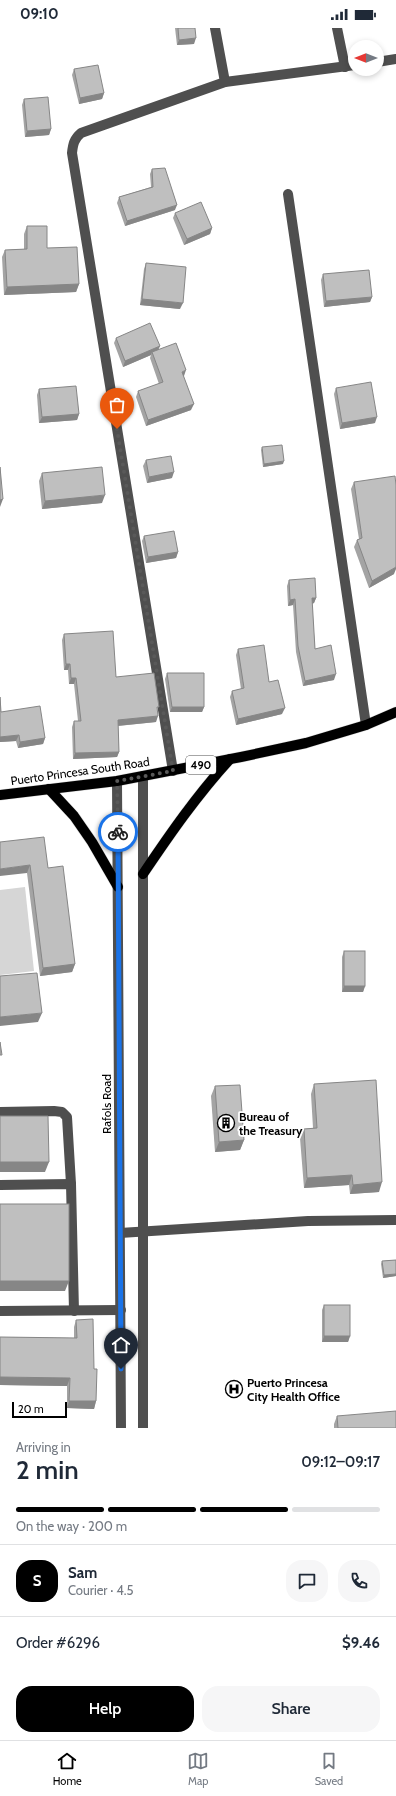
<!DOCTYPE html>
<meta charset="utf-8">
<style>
body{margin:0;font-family:Cabin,sans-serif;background:#f6f6f7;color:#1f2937;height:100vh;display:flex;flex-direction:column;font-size:15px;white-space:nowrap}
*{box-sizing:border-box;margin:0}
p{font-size:13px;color:#747a83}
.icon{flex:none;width:22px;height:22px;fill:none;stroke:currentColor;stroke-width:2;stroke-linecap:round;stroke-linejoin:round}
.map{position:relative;height:1400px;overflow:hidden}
.sheet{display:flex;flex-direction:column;background:#fff;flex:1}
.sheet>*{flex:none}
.needle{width:26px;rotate:270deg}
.tools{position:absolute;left:348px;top:12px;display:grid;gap:8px}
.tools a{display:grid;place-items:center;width:36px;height:36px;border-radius:50%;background:#fff;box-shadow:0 2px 6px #0003;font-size:20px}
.scale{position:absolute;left:12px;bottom:10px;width:55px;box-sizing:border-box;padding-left:4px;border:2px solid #000;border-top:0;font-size:11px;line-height:14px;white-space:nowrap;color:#000;-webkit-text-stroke:3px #fff;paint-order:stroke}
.pin{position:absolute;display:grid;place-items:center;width:34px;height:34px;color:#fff;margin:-41px -17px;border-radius:50% 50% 50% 0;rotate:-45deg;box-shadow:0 0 4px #0007}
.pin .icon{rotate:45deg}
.courier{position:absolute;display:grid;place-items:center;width:40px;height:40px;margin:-20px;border:3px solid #1a73e8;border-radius:50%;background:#fff;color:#222;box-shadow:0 1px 5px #0007}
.head em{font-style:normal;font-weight:600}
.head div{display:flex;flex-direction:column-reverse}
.head{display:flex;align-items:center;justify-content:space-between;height:68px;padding:0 16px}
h1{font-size:26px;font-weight:600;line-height:30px}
.bar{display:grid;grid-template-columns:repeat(4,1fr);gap:6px 4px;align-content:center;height:48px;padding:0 16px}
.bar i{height:5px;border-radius:3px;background:#e0e1e3}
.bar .on{background:#000}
.bar p{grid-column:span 4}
.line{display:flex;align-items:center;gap:10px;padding:0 16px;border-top:1px solid #e0e1e3}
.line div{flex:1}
.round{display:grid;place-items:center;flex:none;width:42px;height:42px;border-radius:16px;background:#f6f6f7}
.cta{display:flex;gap:8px;margin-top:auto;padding:8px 16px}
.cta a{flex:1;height:46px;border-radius:16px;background:#000;color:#fff;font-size:16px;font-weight:600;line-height:46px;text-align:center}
.cta a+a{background:#f6f6f7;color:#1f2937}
.status{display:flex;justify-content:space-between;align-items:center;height:28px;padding:0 20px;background:#fff;direction:ltr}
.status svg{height:11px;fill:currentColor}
.menu{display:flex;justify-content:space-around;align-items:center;height:56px;border-top:1px solid #e0e1e3;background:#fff;font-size:11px;color:#747a83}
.menu a{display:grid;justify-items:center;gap:2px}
.menu .on{color:#000}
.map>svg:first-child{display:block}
</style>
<div class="status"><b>09:10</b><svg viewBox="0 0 49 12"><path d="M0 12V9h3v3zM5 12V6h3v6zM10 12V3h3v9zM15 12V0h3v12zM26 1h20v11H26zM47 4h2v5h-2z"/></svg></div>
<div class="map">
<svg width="396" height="1400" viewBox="0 0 396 1400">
<rect width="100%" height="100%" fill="#fff"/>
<!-- green -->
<path fill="#d6d6d6" d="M25 859 34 943 0 947V862Z"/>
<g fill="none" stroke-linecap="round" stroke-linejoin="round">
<!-- major casing -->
<g stroke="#dbdbdb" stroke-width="11">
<g id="major">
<path d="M49 761 74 788 92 814 118 859"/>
<path d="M0 767 117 753 241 729 306 715 366 697 396 684"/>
<path d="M143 846C170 806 197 767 230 731"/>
</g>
</g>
<!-- minor -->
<g stroke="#4f4f4f" stroke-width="10">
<path d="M215 0 225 54"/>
<path d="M337 0 345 39"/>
<path d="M377 34 396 31"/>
<path d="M288 166 366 697"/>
<path d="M173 743 72 125C73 116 74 111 81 105L225 54 355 37"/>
<path d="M117 753 121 1400"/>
<path d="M0 1084 54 1083 62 1084 67 1089 71 1156"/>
<path d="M0 1157 71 1156 74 1283"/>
<path d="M120 1205 308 1193 396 1192"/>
<path d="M0 1283 121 1282"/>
<path d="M143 1400V748"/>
</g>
<!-- major -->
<use href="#major" stroke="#000" stroke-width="10"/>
</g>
<!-- wall -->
<g fill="#a4a4a4">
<path d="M175 0H195L194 16 177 17Z"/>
<path d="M74 41 104 65 102 71 79 76 72 47Z"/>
<path d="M24 71 51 101 49 107 25 109 22 77Z"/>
<path d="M152 141 175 182 125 198 117 175 119 169 151 159 150 146Z"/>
<path d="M175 185 212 200 210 206 184 217 173 190Z"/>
<path d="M27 198 79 256 76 264 4 267 2 229 5 222 24 221V206Z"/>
<path d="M146 235 180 281 140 277 144 241Z"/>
<path d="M323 246 372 269 370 274 324 279 321 252Z"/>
<path d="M116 310 160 318 158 322 184 348H183L191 382 146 398 136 369 138 363 159 356 150 330 151 327 123 339 114 315Z"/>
<path d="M336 360 375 395 340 401 334 366Z"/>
<path d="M39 361 79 386 77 392 39 395 37 367Z"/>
<path d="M262 419 283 436 263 439 261 422Z"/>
<path d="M146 432 172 450 147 455 143 438Z"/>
<path d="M42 445 102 475 42 481 39 453Z"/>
<path d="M354 454 394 546 369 560 354 519 357 512 359 511 351 461Z"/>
<path d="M144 508 178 524 176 530 146 535 142 513Z"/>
<path d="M289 552 316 570 314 575 312 576 315 621 334 652 303 658 296 624 293 577 288 578 287 558Z"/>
<path d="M64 606 157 683 156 694 118 698 119 724 117 729 73 731 72 699 74 693H78L74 656H69L68 642H64L62 612Z"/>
<path d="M238 621 269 654 282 686 236 697 230 669 232 663 241 661 236 627Z"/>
<path d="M167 645 204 679 202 684H170L165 651Z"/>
<path d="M0 669 1 684 45 710 43 716 18 720 16 713 0 714Z"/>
<path d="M0 814 48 840 75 936 72 944 40 948 27 845Z"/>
<path d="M344 923 365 958 363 964H342V929Z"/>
<path d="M314 1056 379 1164 350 1166 349 1157 304 1160 300 1110 304 1101 313 1100 311 1066Z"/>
<path d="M215 1058 244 1112 240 1122 215 1124 211 1068Z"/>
<path d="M396 1232V1248L383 1250 381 1236 382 1233Z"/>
<path d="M324 1277 350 1308 348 1314H322V1282Z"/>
<path d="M76 1292 94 1341 96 1373 94 1381 67 1380V1358L0 1357V1309L74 1310V1299Z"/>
<path d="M337 1388 396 1400H334V1396Z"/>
</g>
<!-- shaded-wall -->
<g fill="#868686">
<path d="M196 10 194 16 177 17 179 12Z"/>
<path d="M104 65 102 71 79 76 80 70Z"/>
<path d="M51 101 49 107 25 109 27 103Z"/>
<path d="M177 177 175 182 125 198 127 193Z"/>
<path d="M212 200 210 206 184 217 187 211Z"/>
<path d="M79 256 76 264 4 267 7 259Z"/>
<path d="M372 269 370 274 324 279 326 273Z"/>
<path d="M142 271 183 275 180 281 140 277Z"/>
<path d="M160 318 157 324H152L151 327 123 339 125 333Z"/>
<path d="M186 342 184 348 180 350 182 344Z"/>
<path d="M194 376 191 382 146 398 148 392Z"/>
<path d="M79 386 77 392 39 395 42 389Z"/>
<path d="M377 389 375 395 340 401 342 395Z"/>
<path d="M284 433 283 436 263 439 264 436Z"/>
<path d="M174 444 172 450 147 455 149 449Z"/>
<path d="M105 467 102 475 42 481 45 473Z"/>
<path d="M3 471 0 479V472Z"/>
<path d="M178 524 176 530 146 535 148 529Z"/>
<path d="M396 539V541L394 546 369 560 372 553Z"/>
<path d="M312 570H316L314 575 310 576Z"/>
<path d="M295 571 293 577 288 578 290 572Z"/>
<path d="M66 636H70L68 642H64Z"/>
<path d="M336 646 334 652 303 658 305 653Z"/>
<path d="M71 650H76L74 656H69Z"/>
<path d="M172 679H204L202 684H170Z"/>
<path d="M285 680 282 686 236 697 238 691Z"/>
<path d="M158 688 156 694 116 698 118 692Z"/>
<path d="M19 707 16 713 0 714V709Z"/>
<path d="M45 710 43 716 18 720 20 714Z"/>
<path d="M119 724 117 729 73 731 75 725Z"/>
<path d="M30 837 27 845 0 848V841Z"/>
<path d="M75 936 72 944 40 948 43 940Z"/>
<path d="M344 958H365L363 964H342Z"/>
<path d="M42 985 38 994 0 998V989Z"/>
<path d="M244 1112 240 1122 215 1124 219 1114Z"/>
<path d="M0 1134H49L45 1144H0Z"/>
<path d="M352 1147 349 1157 304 1160 307 1150Z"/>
<path d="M382 1154 379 1164 350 1166 353 1157Z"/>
<path d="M396 1246V1248L383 1250 384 1247Z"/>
<path d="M0 1253H69L65 1263H0Z"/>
<path d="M324 1308H350L348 1314H322Z"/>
<path d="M0 1349 70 1350 67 1358 0 1357Z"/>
<path d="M69 1373H96L94 1381 67 1380Z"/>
</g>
<!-- building -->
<g fill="#bfbfbf" stroke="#868686">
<path d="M178 0H195L196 10 179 12Z"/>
<path d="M98 37 104 65 80 70 74 41Z"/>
<path d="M48 69 51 101 27 103 24 71Z"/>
<path d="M165 140 177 177 127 193 119 169 153 159 152 141Z"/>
<path d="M201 174 212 200 187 211 175 185Z"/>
<path d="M27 198H47V220L77 219 79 256 7 259 5 222 27 221Z"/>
<path d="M146 235 186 239 183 275 142 271Z"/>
<path d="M369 242 372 269 326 273 323 246Z"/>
<path d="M150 295 160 318 125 333 116 310Z"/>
<path d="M176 315 186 342 182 344 194 376 148 392 138 363 163 354 152 324Z"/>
<path d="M371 354 377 389 342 395 336 360Z"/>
<path d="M76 358 79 386 42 389 39 361Z"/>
<path d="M282 417 284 433 264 436 262 419Z"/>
<path d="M171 428 174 444 149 449 146 432Z"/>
<path d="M0 439 3 471 0 472Z"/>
<path d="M102 439 105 467 45 473 42 445Z"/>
<path d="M395 448 396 457V539L372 553 357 512 362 510 354 454Z"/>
<path d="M174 503 178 524 148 529 144 508Z"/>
<path d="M315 550 316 570H312L315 621 331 617 336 646 305 653 298 618 295 571 290 572 289 552Z"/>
<path d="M113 603 116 649 154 645 159 679H157L158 688 118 692 119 724 75 725 74 693H81L76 650H71L70 636H66L64 606Z"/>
<path d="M264 617 269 654 278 652 285 680 238 691 232 663 244 660 238 621Z"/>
<path d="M167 645H204V679H172Z"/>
<path d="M0 669 1 684 40 678 45 710 20 714 19 707 0 709Z"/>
<path d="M44 809 48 840 63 838 75 936 43 940 30 837 0 841V814Z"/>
<rect x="344" y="923" width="21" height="35"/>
<path d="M37 945 42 985 0 989V948Z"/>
<path d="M0 1014 2 1027H0Z"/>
<path d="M376 1052 382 1154 353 1157 352 1147 307 1150 304 1101 317 1100 314 1056Z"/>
<path d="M240 1057 244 1112 219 1114 215 1058Z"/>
<path d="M0 1088H48L49 1134H0Z"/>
<rect x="0" y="1176" width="69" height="77"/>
<path d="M396 1232V1246L384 1247 382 1233Z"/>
<rect x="324" y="1277" width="26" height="31"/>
<path d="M93 1291 94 1341H97L96 1373H69L70 1350 0 1349V1309L77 1310 76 1292Z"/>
<path d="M396 1383V1400H338L337 1388Z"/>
</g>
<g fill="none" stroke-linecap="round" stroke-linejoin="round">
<!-- done -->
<path stroke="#595959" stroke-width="4" stroke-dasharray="0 7.2" d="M117 401 173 743 117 753 118 804"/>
<!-- route -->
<path stroke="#1a73e8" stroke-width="5" d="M118 804 121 1341"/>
</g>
<!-- icons -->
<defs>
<g id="building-ring" transform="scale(0.9)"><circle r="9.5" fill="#fff" stroke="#000" stroke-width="1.5"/><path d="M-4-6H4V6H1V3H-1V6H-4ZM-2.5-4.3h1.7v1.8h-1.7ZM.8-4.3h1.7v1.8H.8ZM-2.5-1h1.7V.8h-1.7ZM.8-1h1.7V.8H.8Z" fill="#000"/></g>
<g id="hospital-ring" transform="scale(0.9)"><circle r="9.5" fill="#fff" stroke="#000" stroke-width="1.5"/><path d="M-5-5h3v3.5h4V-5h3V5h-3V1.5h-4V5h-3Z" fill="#000"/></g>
</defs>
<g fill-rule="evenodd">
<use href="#building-ring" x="226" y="1095"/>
<use href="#hospital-ring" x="234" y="1361"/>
</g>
<g text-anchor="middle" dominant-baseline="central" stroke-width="3.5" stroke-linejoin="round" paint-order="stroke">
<!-- shield labels -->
<rect fill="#fff" stroke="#4c4c4c" stroke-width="1" x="186" y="728" width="30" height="18" rx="3"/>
<g font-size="11" font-weight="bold" fill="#000">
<text x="201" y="737">490</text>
</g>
<!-- street labels -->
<g font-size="12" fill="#000" stroke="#fff">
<text transform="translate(80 743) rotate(-8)">Puerto Princesa South Road</text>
<text transform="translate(106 1076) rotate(-90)">Rafols Road</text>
</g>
<!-- poi labels -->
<g font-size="12" font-weight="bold" fill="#000" stroke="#fff" text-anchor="start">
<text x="239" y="1088">Bureau of<tspan x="239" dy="14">the Treasury</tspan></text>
<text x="247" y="1354">Puerto Princesa<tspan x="247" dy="14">City Health Office</tspan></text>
</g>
</g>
</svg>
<div class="tools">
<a><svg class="needle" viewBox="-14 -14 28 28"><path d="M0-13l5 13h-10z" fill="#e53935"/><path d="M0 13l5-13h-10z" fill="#747a83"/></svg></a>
</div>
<div class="scale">20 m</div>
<div class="pin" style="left:117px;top:401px;background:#ea580c"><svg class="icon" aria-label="bag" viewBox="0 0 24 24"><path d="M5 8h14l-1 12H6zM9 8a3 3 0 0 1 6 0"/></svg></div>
<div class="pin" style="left:121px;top:1341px;background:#1f2937"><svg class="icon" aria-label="home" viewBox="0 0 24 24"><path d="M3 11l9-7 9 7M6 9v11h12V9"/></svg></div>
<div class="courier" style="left:118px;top:804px"><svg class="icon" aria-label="bike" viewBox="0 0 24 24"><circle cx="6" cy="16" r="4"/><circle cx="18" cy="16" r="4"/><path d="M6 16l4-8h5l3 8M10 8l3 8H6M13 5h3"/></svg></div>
</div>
<section class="sheet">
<div class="head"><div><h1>2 min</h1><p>Arriving in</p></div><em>09:12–09:17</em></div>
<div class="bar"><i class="on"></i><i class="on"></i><i class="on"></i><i></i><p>On the way · 200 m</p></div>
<div class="line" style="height:72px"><b class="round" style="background:#000;color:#fff">S</b><div><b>Sam</b><p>Courier · 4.5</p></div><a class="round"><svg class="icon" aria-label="chat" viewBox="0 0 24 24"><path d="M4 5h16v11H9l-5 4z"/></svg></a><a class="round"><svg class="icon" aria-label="phone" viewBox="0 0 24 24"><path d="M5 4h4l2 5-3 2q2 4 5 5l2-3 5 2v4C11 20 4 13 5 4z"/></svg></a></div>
<div class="line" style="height:52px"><div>Order #6296</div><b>$9.46</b></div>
<div class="cta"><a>Help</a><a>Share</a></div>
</section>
<nav class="menu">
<a class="on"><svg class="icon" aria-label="home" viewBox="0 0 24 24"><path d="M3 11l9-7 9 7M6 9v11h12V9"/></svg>Home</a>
<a><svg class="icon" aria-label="map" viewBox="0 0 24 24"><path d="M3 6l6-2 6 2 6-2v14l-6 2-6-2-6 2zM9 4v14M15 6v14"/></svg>Map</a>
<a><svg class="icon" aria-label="saved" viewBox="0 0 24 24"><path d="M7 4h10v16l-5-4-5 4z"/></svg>Saved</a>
</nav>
